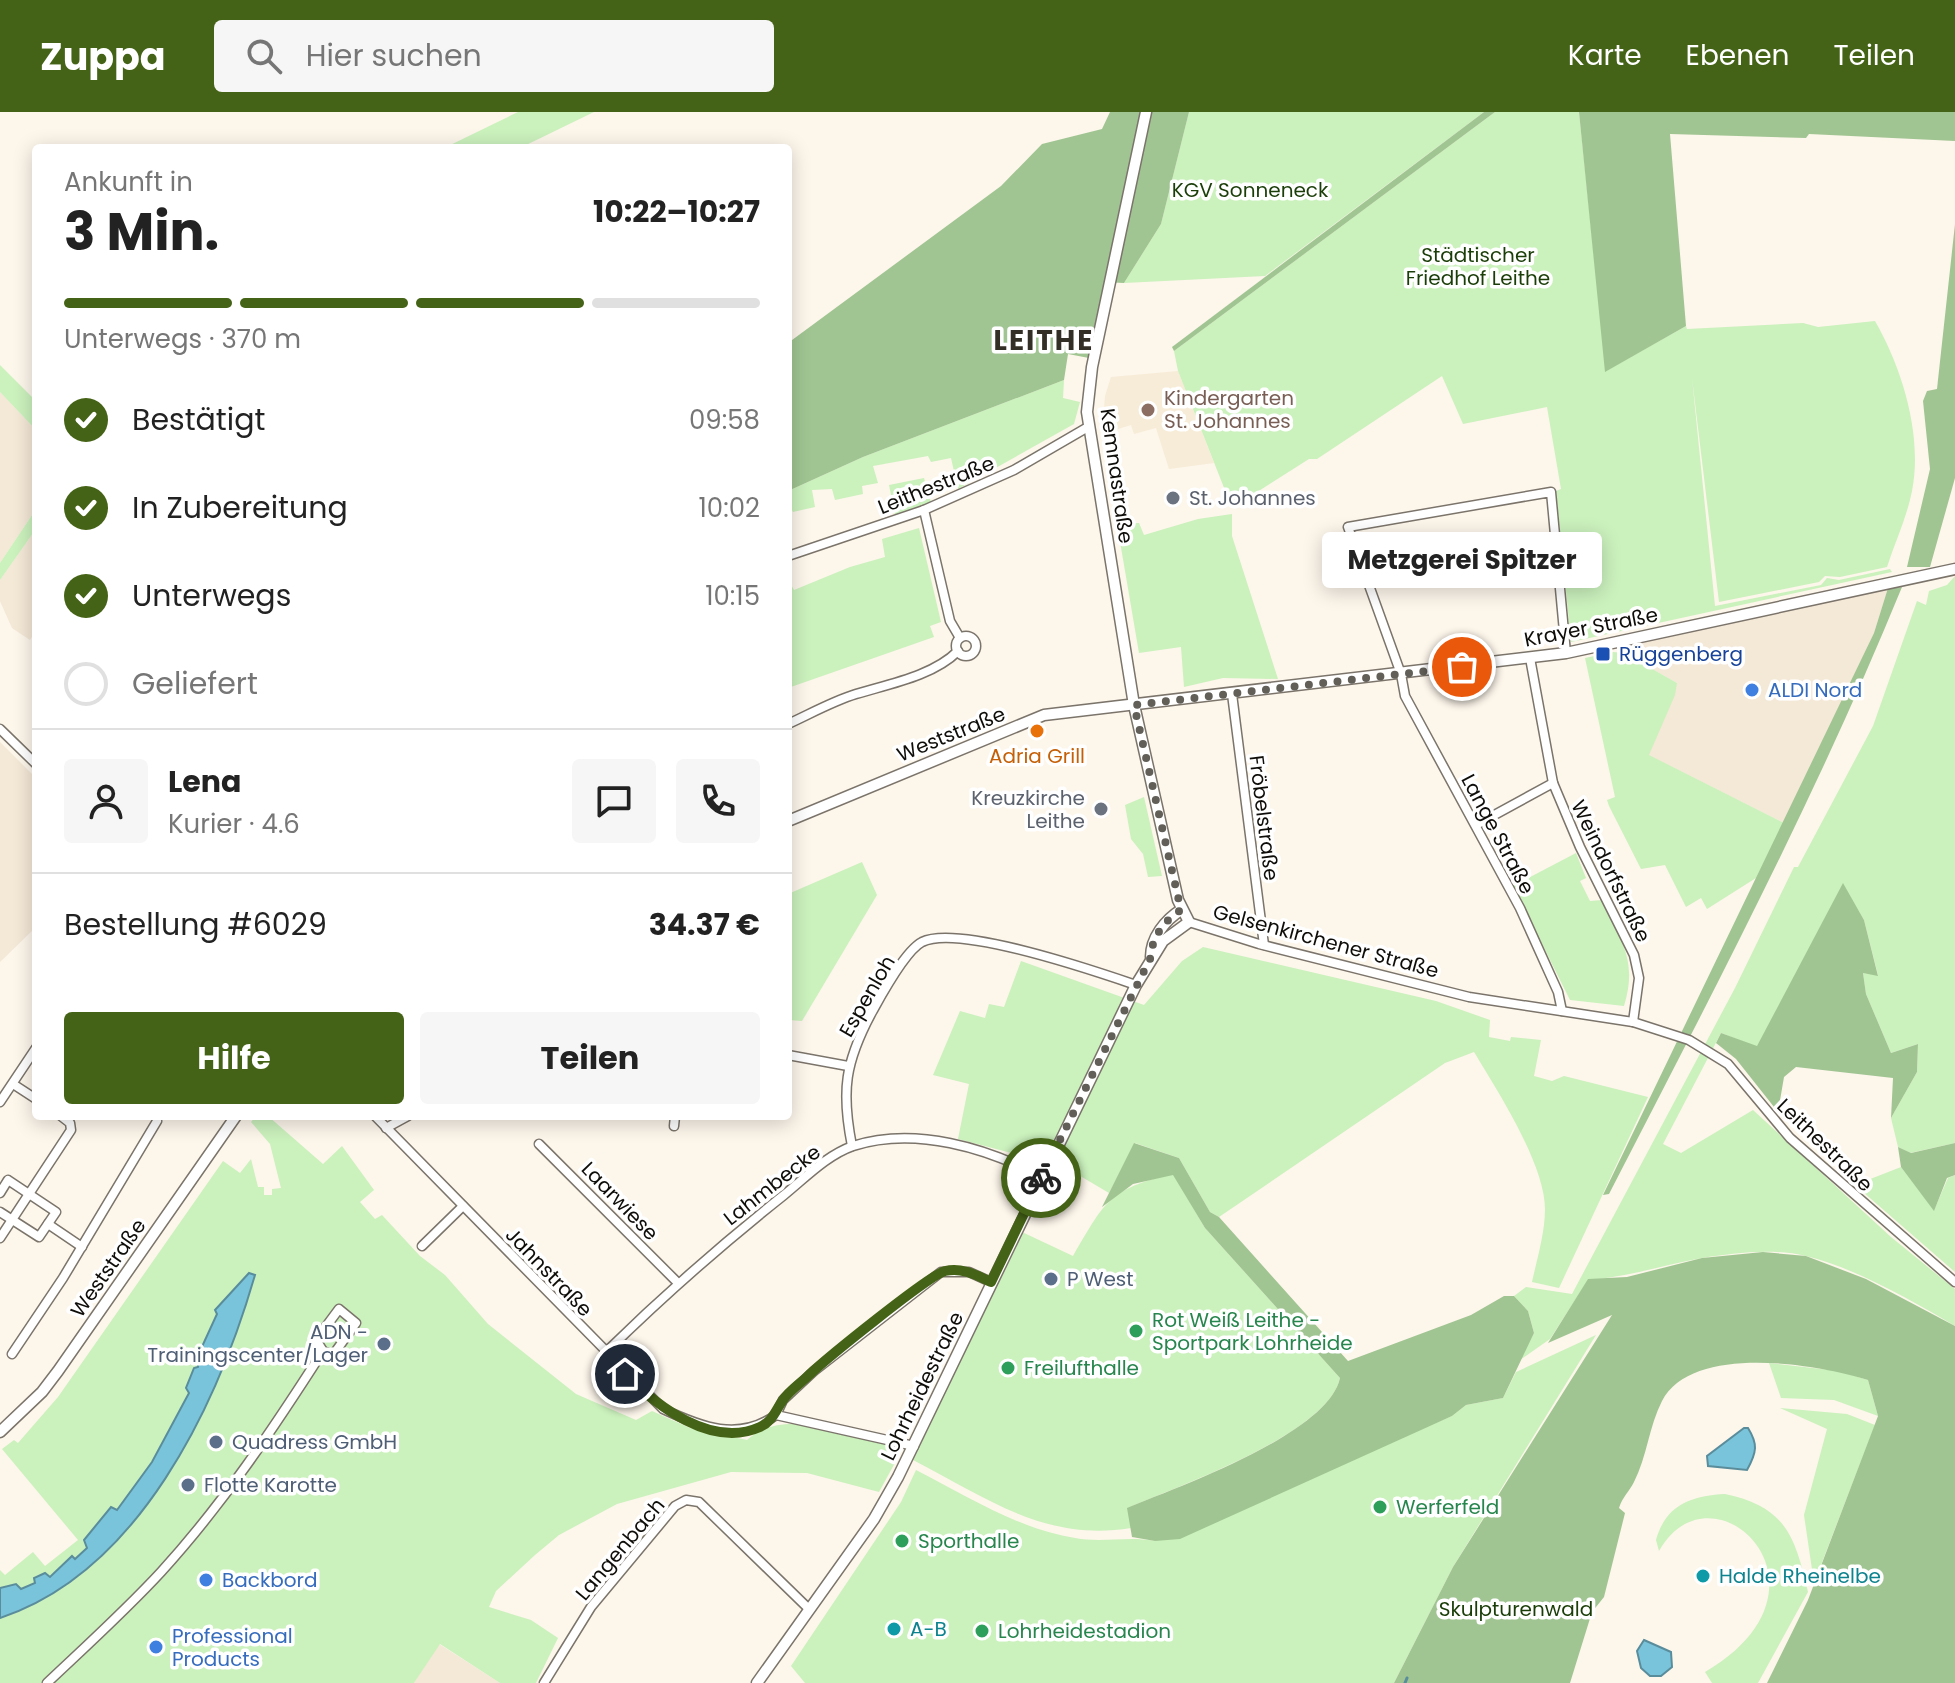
<!DOCTYPE html>
<html lang="de">
<meta charset="utf-8">
<style>
body{margin:0;font-family:Poppins,sans-serif;background:#f6f6f6;color:#222;height:100vh;display:flex;flex-direction:column;font-size:30px;white-space:nowrap}
*{box-sizing:border-box;margin:0}
p{font-size:26px;color:#767676}
.icon{flex:none;width:44px;height:44px;fill:none;stroke:currentColor;stroke-width:2;stroke-linecap:round;stroke-linejoin:round}
.map{position:relative;flex:1;overflow:hidden}
.side{position:absolute;left:32px;top:32px;width:760px;height:976px;display:flex;flex-direction:column;background:#fff;border-radius:8px;box-shadow:0 4px 20px #0003}
.side>*{flex:none}
.pin{position:absolute;display:grid;place-items:center;width:68px;height:68px;color:#fff;margin:-34px;border:4px solid #fff;border-radius:50%;box-shadow:0 2px 8px #0007}
.courier{position:absolute;display:grid;place-items:center;width:80px;height:80px;margin:-40px;border:6px solid #456316;border-radius:50%;background:#fff;color:#222;box-shadow:0 2px 10px #0007}
.bubble{position:absolute;height:56px;border-radius:8px;background:#fff;box-shadow:0 4px 20px #0003;font-size:26px;font-weight:700;line-height:56px;text-align:center}
.overview em{font-style:normal;font-weight:700}
.overview div{display:flex;flex-direction:column-reverse}
.overview{display:flex;align-items:center;justify-content:space-between;height:136px;padding:0 32px}
h1{font-size:52px;font-weight:700;line-height:60px}
.bar{display:grid;grid-template-columns:repeat(4,1fr);gap:12px 8px;align-content:center;height:96px;padding:0 32px}
.bar i{height:10px;border-radius:6px;background:#e0e0e0}
.bar .selected{background:#456316}
.bar p{grid-column:span 4}
.line{display:flex;align-items:center;gap:20px;padding:0 32px;border-top:2px solid #e0e0e0}
.line div{flex:1}
.round{display:grid;place-items:center;flex:none;width:84px;height:84px;border-radius:8px;background:#f6f6f6}
ol{padding:0 32px;list-style:none}
li{display:flex;align-items:center;gap:24px;height:88px}
li p{margin-inline-start:auto}
li .icon{padding:8px;border-radius:50%;background:#456316;color:#fff;stroke-width:4}
li:last-child{color:#767676}
li i{width:44px;height:44px;border:4px solid #e0e0e0;border-radius:50%}
.cta{display:flex;gap:16px;margin-top:auto;padding:16px 32px}
.cta a{flex:1;height:92px;border-radius:8px;background:#456316;color:#fff;font-size:32px;font-weight:700;line-height:92px;text-align:center}
.cta a+a{background:#f6f6f6;color:#222}
header{display:flex;align-items:center;gap:48px;box-sizing:border-box;height:112px;padding:0 40px;background:#456316;color:#fff}
header strong{font-size:38px}
nav{display:flex;gap:44px;margin-inline-start:auto;font-size:28px}
.search{width:560px;height:72px;background:#f6f6f6;display:flex;align-items:center;gap:20px;box-sizing:border-box;padding:0 28px;border-radius:8px;color:#767676;font-size:30px}
.map>svg:first-child{display:block}
</style>
<header>
<strong>Zuppa</strong>
<div class="search"><svg class="icon" aria-label="search" viewBox="0 0 24 24"><circle cx="10" cy="10" r="6"/><path d="M15 15l6 6"/></svg>Hier suchen</div>
<nav><a>Karte</a><a>Ebenen</a><a>Teilen</a></nav>
</header>
<div class="map">
<svg width="1955" height="1571" viewBox="0 0 1955 1571">
<rect width="100%" height="100%" fill="#fdf6eb"/>
<!-- built -->
<g fill="#f4e8d7">
<path d="M0 280 36 318V397L0 451Z"/>
<path d="M36 417V518L30 528 12 516 0 489V468Z"/>
<path d="M1888 476 1874 521 1784 711 1648 643 1677 571 1615 536Z"/>
<path d="M0 630 36 666V815L0 850Z"/>
<path d="M439 1532 500 1571H414Z"/>
</g>
<!-- education -->
<path fill="#f7ecd7" d="M1178 259 1214 351 1169 357 1156 316 1134 322 1131 313 1102 322 1105 284 1111 265Z"/>
<!-- green -->
<g fill="#cbf1bd">
<path d="M518 0H594L520 36H444Z"/>
<path d="M1189 0H1484L1265 164 1124 171 1161 112Z"/>
<path d="M1495 0H1579L1606 259 1686 214 1687 217 1803 211 1818 215 1875 209C1902 256 1923 323 1912 379 1907 405 1895 430 1887 455L1840 465 1825 464 1819 470 1719 490 1692 266 1715 494 1821 473 1827 466 1839 468 1890 457 1892 460 1571 530 1556 379 1561 377 1547 295 1463 312 1442 264 1317 347H1309L1232 396 1178 259 1174 239Z"/>
<path d="M0 253 36 289V318L0 280Z"/>
<path d="M1064 268 1063 286 1080 290 1074 312 958 377 951 346 931 350 928 344 873 354 878 371 862 374 863 382 835 388 832 377 812 378 815 395 793 400 788 391V379L863 345Z"/>
<path d="M924 366 931 390 895 403 889 373Z"/>
<path d="M36 397V417L0 468V451Z"/>
<path d="M1232 402V424L1278 567 1223 566 1184 575 1181 535 1139 541 1117 412 1139 411 1144 423 1198 407Z"/>
<path d="M919 416 941 510 930 514 934 525 788 576V467L794 478 850 455 885 445 882 427Z"/>
<path d="M1955 464V1031L1910 1041 1898 1035 1891 1006 1917 960 1918 932 1891 941 1866 882 1863 861 1878 863 1864 808 1843 772 1757 935 1721 921 1663 1032 1681 1041 1753 998 1891 1125 1955 1177V1214C1913 1189 1853 1155 1806 1144 1773 1136 1734 1141 1702 1146 1663 1153 1628 1165 1588 1168L1550 1227 1520 1248 1534 1221 1528 1199 1514 1184 1526 1175 1572 1182 1735 876 1794 755H1798L1873 614 1917 489 1926 493 1929 479 1947 473Z"/>
<path d="M1613 540 1624 541 1677 571 1675 583 1649 643 1784 711 1756 766 1707 797 1701 786 1686 795 1665 753 1641 757 1609 694 1607 688 1615 685 1585 546Z"/>
<path d="M1144 685 1162 764 1148 765 1143 742 1131 727 1125 693Z"/>
<path d="M1576 741 1586 766 1580 769 1590 789 1602 788C1621 828 1638 849 1624 894L1570 888 1513 774Z"/>
<path d="M862 750 877 783 802 909 788 908V782Z"/>
<path d="M1203 835 1436 889 1490 908 1489 925 1510 929 1511 925 1541 928 1534 964 1552 969 1564 964 1648 985 1559 1176 1532 1170C1537 1147 1545 1121 1545 1097 1545 1052 1497 978 1474 940L1445 951 1219 1105 1210 1100 1179 1046 1135 1031 1109 1081 1065 1055 958 1027 969 972 933 963 960 899 985 906 989 892 1004 895 1021 849 1144 893 1182 849Z"/>
<path d="M256 1004H268L323 1052 342 1034 374 1078 360 1090 375 1107 382 1103 420 1144 445 1163 488 1212 576 1282 636 1308 652 1299 690 1316 747 1328C782 1295 846 1322 888 1331L896 1349 879 1380 807 1361 731 1360 617 1392 559 1423 535 1443 496 1479 489 1495 531 1508 558 1526 536 1571H500L440 1532 414 1571H0V1458L5 1463 33 1440 45 1454 78 1428 2 1337 14 1328 18 1331 58 1285 223 1049 240 1061 251 1047 258 1075H264V1083H272V1077L281 1076 270 1032 251 1010Z"/>
<path d="M1901 1055 1934 1098 1948 1066 1955 1063V1160L1855 1073Z"/>
<path d="M1173 1062 1205 1116 1340 1266C1328 1322 1178 1374 1128 1396L1131 1416C1045 1430 987 1386 913 1348L1022 1120 1073 1144C1105 1090 1108 1077 1173 1062Z"/>
<path d="M1596 1223 1453 1455 1394 1571H805L791 1554 901 1390 916 1358C967 1384 1018 1417 1075 1426 1102 1431 1128 1424 1155 1429L1452 1304 1466 1293 1503 1286 1516 1260Z"/>
<path d="M1769 1251 1839 1259 1868 1268 1878 1304 1834 1288 1781 1286Z"/>
<path d="M1780 1296 1847 1302 1875 1313 1814 1471 1804 1403 1827 1317Z"/>
<path d="M1725 1382C1786 1395 1795 1424 1808 1480L1758 1571H1712L1705 1560C1850 1475 1712 1345 1659 1439L1656 1428C1666 1392 1692 1384 1725 1382Z"/>
</g>
<!-- forest -->
<g fill="#a0c592">
<path d="M1110 0H1189L1161 112 1124 171 1104 170 1089 246 1068 242 1064 268 863 345 788 379V231L1001 74 1042 32 1102 17Z"/>
<path d="M1484 0H1495L1174 239 1172 235Z"/>
<path d="M1579 0H1955V29L1809 22 1806 26 1670 22 1686 214 1605 260Z"/>
<path d="M1955 112V366L1930 455H1907L1930 357 1923 289 1927 279 1937 277Z"/>
<path d="M1902 475C1817 683 1712 882 1609 1082L1603 1083 1874 521 1888 476Z"/>
<path d="M1843 771 1864 808 1878 864 1863 861 1866 882 1891 941 1918 932 1917 960 1891 1006 1893 966 1796 955 1784 965 1778 1000 1736 947 1716 931 1721 921 1757 934Z"/>
<path d="M1134 1031 1179 1046 1210 1100 1219 1105 1348 1249 1471 1203 1504 1184H1514L1528 1199 1534 1221 1503 1286 1466 1293 1452 1304 1180 1427 1155 1429 1132 1425 1127 1396C1178 1375 1328 1322 1340 1266L1205 1116 1173 1063 1133 1072 1102 1095Z"/>
<path d="M1955 1031V1063L1947 1066 1934 1099 1901 1055 1898 1035 1911 1041Z"/>
<path d="M1763 1140 1806 1144 1866 1167 1955 1214V1571H1767L1808 1488 1878 1304 1868 1268C1817 1252 1692 1231 1662 1289 1649 1314 1647 1345 1634 1370 1629 1380 1623 1384 1619 1396L1625 1401 1604 1485 1592 1500 1570 1571H1394L1453 1455 1612 1203 1548 1231 1588 1167 1627 1165 1702 1146Z"/>
</g>
<!-- water -->
<g fill="#7ac4db" stroke="#5a8d9c" stroke-width="2">
<path d="M249 1161 255 1163C217 1294 139 1460 0 1506V1476L16 1472 21 1477 35 1471 34 1466 45 1461 50 1465 72 1444 75 1447 87 1436 84 1428 111 1395 117 1398 152 1350 189 1281 186 1276 194 1256 198 1255 200 1239 217 1202 215 1198Z"/>
<path d="M1744 1316H1748C1758 1332 1757 1340 1747 1358L1708 1354 1707 1344Z"/>
<path d="M1644 1528 1671 1540 1672 1555 1661 1564H1650L1641 1556 1637 1539Z"/>
</g>
<g fill="none" stroke-linecap="round" stroke-linejoin="round">
<!-- stream -->
<path stroke="#5a8d9c" stroke-width="3" d="M1405 1571 1407 1566"/>
<!-- minor casing -->
<g stroke="#7b746b" stroke-width="11">
<g id="minor">
<path d="M924 398 950 509 960 526"/>
<path d="M788 444 924 398 1014 358 1088 315"/>
<circle cx="966" cy="534" r="10"/>
<path d="M1530 546 1553 671 1580 735 1634 843 1639 866 1633 910"/>
<path d="M1232 582 1264 833"/>
<path d="M788 612C810 602 833 589 856 582 889 572 933 564 958 539"/>
<path d="M0 617 36 652"/>
<path d="M1476 713 1553 671"/>
<path d="M1189 810 1259 832 1469 885 1633 910 1689 928 1728 952 1790 1026 1955 1170"/>
<path d="M1562 899 1558 880 1520 796 1405 584 1401 562 1348 415 1551 380 1566 541"/>
<path d="M788 943 848 954"/>
<path d="M13 972 36 987"/>
<path d="M0 990 36 936"/>
<path d="M375 1004 663 1297C701 1315 739 1330 776 1303L914 1334"/>
<path d="M674 1014 675 1004"/>
<path d="M386 1016 408 1004"/>
<path d="M539 1032 677 1170"/>
<path d="M852 1034C841 979 845 950 872 900 882 882 905 839 922 830 958 812 1095 859 1136 873"/>
<path d="M0 1081 8 1068 56 1100 39 1125 0 1100"/>
<path d="M48 1112 82 1135"/>
<path d="M0 1126 71 1018 70 1011 61 1004"/>
<path d="M422 1134 463 1094"/>
<path d="M339 1197 356 1211 333 1243 323 1239 316 1228Z"/>
<path d="M605 1241C662 1185 721 1133 784 1083 805 1066 827 1043 853 1034 915 1014 987 1036 1042 1065"/>
<path d="M12 1242 63 1166 157 1009"/>
<path d="M776 1303 783 1288 814 1259 941 1160H969L991 1170"/>
<path d="M47 1571C85 1535 125 1499 161 1460 223 1392 273 1317 323 1239"/>
<path d="M544 1571 591 1495 675 1394 686 1388 699 1390 809 1497"/>
</g>
</g>
<!-- tertiary casing -->
<g stroke="#7b746b" stroke-width="13">
<g id="tertiary">
<path d="M788 709 1044 603 1566 541 1955 457"/>
<path d="M1151 845C1151 826 1165 808 1181 798"/>
<path d="M0 1320 42 1280 58 1259 236 1004"/>
<path d="M757 1571 874 1407 898 1365 1136 873 1163 829 1189 810 1178 788 1134 593 1087 300 1092 255 1146 0"/>
</g>
</g>
<!-- minor -->
<use href="#minor" stroke="#fff" stroke-width="8"/>
<!-- tertiary -->
<use href="#tertiary" stroke="#fff" stroke-width="10"/>
</g>
<g fill="none" stroke-linecap="round" stroke-linejoin="round">
<!-- done -->
<path stroke="#625f58" stroke-width="8" stroke-dasharray="0 14.4" d="M1041 1066 1151 845C1151 826 1165 808 1181 798L1134 593 1462 555"/>
<!-- route -->
<path stroke="#456316" stroke-width="10" d="M625 1262C656 1293 711 1337 760 1315 773 1309 775 1299 783 1288 789 1279 801 1271 809 1263 827 1246 928 1164 945 1159 962 1155 976 1163 991 1170L1041 1066"/>
</g>
<!-- markers -->
<circle fill="#8d6e63" stroke="#fff" stroke-width="3" cx="1148" cy="298" r="8"/>
<g fill="#6b7280" stroke="#fff" stroke-width="3">
<circle cx="1173" cy="386" r="8"/>
<circle cx="1101" cy="697" r="8"/>
</g>
<rect fill="#1a4fb4" stroke="#fff" stroke-width="3" x="1595" y="534" width="16" height="16" rx="4"/>
<g fill="#3f7fe0" stroke="#fff" stroke-width="3">
<circle cx="1752" cy="578" r="8"/>
<circle cx="206" cy="1468" r="8"/>
<circle cx="156" cy="1535" r="8"/>
</g>
<circle fill="#e8710a" stroke="#fff" stroke-width="3" cx="1037" cy="619" r="8"/>
<g fill="#5c6f8a" stroke="#fff" stroke-width="3">
<circle cx="1051" cy="1167" r="8"/>
<circle cx="384" cy="1232" r="8"/>
<circle cx="216" cy="1330" r="8"/>
<circle cx="188" cy="1373" r="8"/>
</g>
<g fill="#2e9e5b" stroke="#fff" stroke-width="3">
<circle cx="1136" cy="1219" r="8"/>
<circle cx="1008" cy="1256" r="8"/>
<circle cx="1380" cy="1395" r="8"/>
<circle cx="902" cy="1429" r="8"/>
<circle cx="982" cy="1519" r="8"/>
</g>
<g fill="#0f9aa8" stroke="#fff" stroke-width="3">
<circle cx="1703" cy="1464" r="8"/>
<circle cx="894" cy="1517" r="8"/>
</g>
<g text-anchor="middle" dominant-baseline="central" stroke-width="7" stroke-linejoin="round" paint-order="stroke">
<!-- park labels -->
<g font-size="20" fill="#1b3e09" stroke="#fff">
<text x="1250" y="78">KGV Sonneneck</text>
<text x="1478" y="143">Städtischer<tspan x="1478" dy="23">Friedhof Leithe</tspan></text>
<text x="1516" y="1497">Skulpturenwald</text>
</g>
<!-- education labels -->
<g font-size="20" fill="#785e54" stroke="#fff" text-anchor="start">
<text x="1164" y="286">Kindergarten<tspan x="1164" dy="23">St. Johannes</tspan></text>
</g>
<!-- street labels -->
<g font-size="20" fill="#0f0d09" stroke="#fff">
<text transform="translate(1117 364) rotate(82)">Kemnastraße</text>
<text transform="translate(936 373) rotate(-22)">Leithestraße</text>
<text transform="translate(1591 515) rotate(-11)">Krayer Straße</text>
<text transform="translate(951 622) rotate(-22)">Weststraße</text>
<text transform="translate(1264 706) rotate(83)">Fröbelstraße</text>
<text transform="translate(1498 722) rotate(62)">Lange Straße</text>
<text transform="translate(1611 759) rotate(64)">Weindorfstraße</text>
<text transform="translate(1326 829) rotate(15)">Gelsenkirchener Straße</text>
<text transform="translate(867 884) rotate(-60)">Espenloh</text>
<text transform="translate(1825 1033) rotate(44)">Leithestraße</text>
<text transform="translate(772 1073) rotate(-38)">Lahmbecke</text>
<text transform="translate(620 1089) rotate(46)">Laarwiese</text>
<text transform="translate(108 1156) rotate(-55)">Weststraße</text>
<text transform="translate(549 1160) rotate(46)">Jahnstraße</text>
<text transform="translate(922 1274) rotate(-64)">Lohrheidestraße</text>
<text transform="translate(620 1437) rotate(-50)">Langenbach</text>
</g>
<!-- worship labels -->
<g font-size="20" fill="#5b616d" stroke="#fff" text-anchor="start">
<text x="1189" y="386">St. Johannes</text>
<text x="1085" y="686" text-anchor="end">Kreuzkirche<tspan x="1085" dy="23">Leithe</tspan></text>
</g>
<!-- transit labels -->
<g font-size="20" fill="#164399" stroke="#fff" text-anchor="start">
<text x="1619" y="542">Rüggenberg</text>
</g>
<!-- shop labels -->
<g font-size="20" fill="#366cbe" stroke="#fff" text-anchor="start">
<text x="1768" y="578">ALDI Nord</text>
<text x="222" y="1468">Backbord</text>
<text x="172" y="1524">Professional<tspan x="172" dy="23">Products</tspan></text>
</g>
<!-- food labels -->
<g font-size="20" fill="#c56008" stroke="#fff">
<text x="1037" y="644">Adria Grill</text>
</g>
<!-- service labels -->
<g font-size="20" fill="#4e5e75" stroke="#fff" text-anchor="start">
<text x="1067" y="1167">P West</text>
<text x="368" y="1220" text-anchor="end">ADN -<tspan x="368" dy="23">Trainingscenter/Lager</tspan></text>
<text x="232" y="1330">Quadress GmbH</text>
<text x="204" y="1373">Flotte Karotte</text>
</g>
<!-- leisure labels -->
<g font-size="20" fill="#27864d" stroke="#fff" text-anchor="start">
<text x="1152" y="1208">Rot Weiß Leithe -<tspan x="1152" dy="23">Sportpark Lohrheide</tspan></text>
<text x="1024" y="1256">Freilufthalle</text>
<text x="1396" y="1395">Werferfeld</text>
<text x="918" y="1429">Sporthalle</text>
<text x="998" y="1519">Lohrheidestadion</text>
</g>
<!-- culture labels -->
<g font-size="20" fill="#0d838f" stroke="#fff" text-anchor="start">
<text x="1719" y="1464">Halde Rheinelbe</text>
<text x="910" y="1517">A-B</text>
</g>
<!-- district labels -->
<g font-size="28" font-weight="bold" letter-spacing="2" fill="#342f26" stroke="#fff">
<text x="1044" y="228">LEITHE</text>
</g>
</g>
</svg>
<div class="pin" style="left:1462px;top:555px;background:#ea580c"><svg class="icon" aria-label="bag" viewBox="0 0 24 24"><path d="M5 8h14l-1 12H6zM9 8a3 3 0 0 1 6 0"/></svg></div>
<div class="pin" style="left:625px;top:1262px;background:#1f2937"><svg class="icon" aria-label="home" viewBox="0 0 24 24"><path d="M3 11l9-7 9 7M6 9v11h12V9"/></svg></div>
<div class="courier" style="left:1041px;top:1066px"><svg class="icon" aria-label="bike" viewBox="0 0 24 24"><circle cx="6" cy="16" r="4"/><circle cx="18" cy="16" r="4"/><path d="M6 16l4-8h5l3 8M10 8l3 8H6M13 5h3"/></svg></div>
<div class="bubble" style="left:1322px;top:420px;width:280px">Metzgerei Spitzer</div>
<section class="side">
<div class="overview"><div><h1>3 Min.</h1><p>Ankunft in</p></div><em>10:22–10:27</em></div>
<div class="bar"><i class="selected"></i><i class="selected"></i><i class="selected"></i><i></i><p>Unterwegs · 370 m</p></div>
<ol>
<li><svg class="icon" aria-label="check" viewBox="0 0 24 24"><path d="M5 12l5 5 9-10"/></svg>Bestätigt<p>09:58</p></li>
<li><svg class="icon" aria-label="check" viewBox="0 0 24 24"><path d="M5 12l5 5 9-10"/></svg>In Zubereitung<p>10:02</p></li>
<li><svg class="icon" aria-label="check" viewBox="0 0 24 24"><path d="M5 12l5 5 9-10"/></svg>Unterwegs<p>10:15</p></li>
<li><i></i>Geliefert</li>
</ol>
<div class="line" style="height:144px"><a class="round"><svg class="icon" aria-label="person" viewBox="0 0 24 24"><circle cx="12" cy="8" r="4"/><path d="M4 21q1-7 8-7t8 7"/></svg></a><div><b>Lena</b><p>Kurier · 4.6</p></div><a class="round"><svg class="icon" aria-label="chat" viewBox="0 0 24 24"><path d="M4 5h16v11H9l-5 4z"/></svg></a><a class="round"><svg class="icon" aria-label="phone" viewBox="0 0 24 24"><path d="M5 4h4l2 5-3 2q2 4 5 5l2-3 5 2v4C11 20 4 13 5 4z"/></svg></a></div>
<div class="line" style="height:104px"><div>Bestellung #6029</div><b>34.37 €</b></div>
<div class="cta"><a>Hilfe</a><a>Teilen</a></div>
</section>
</div>
